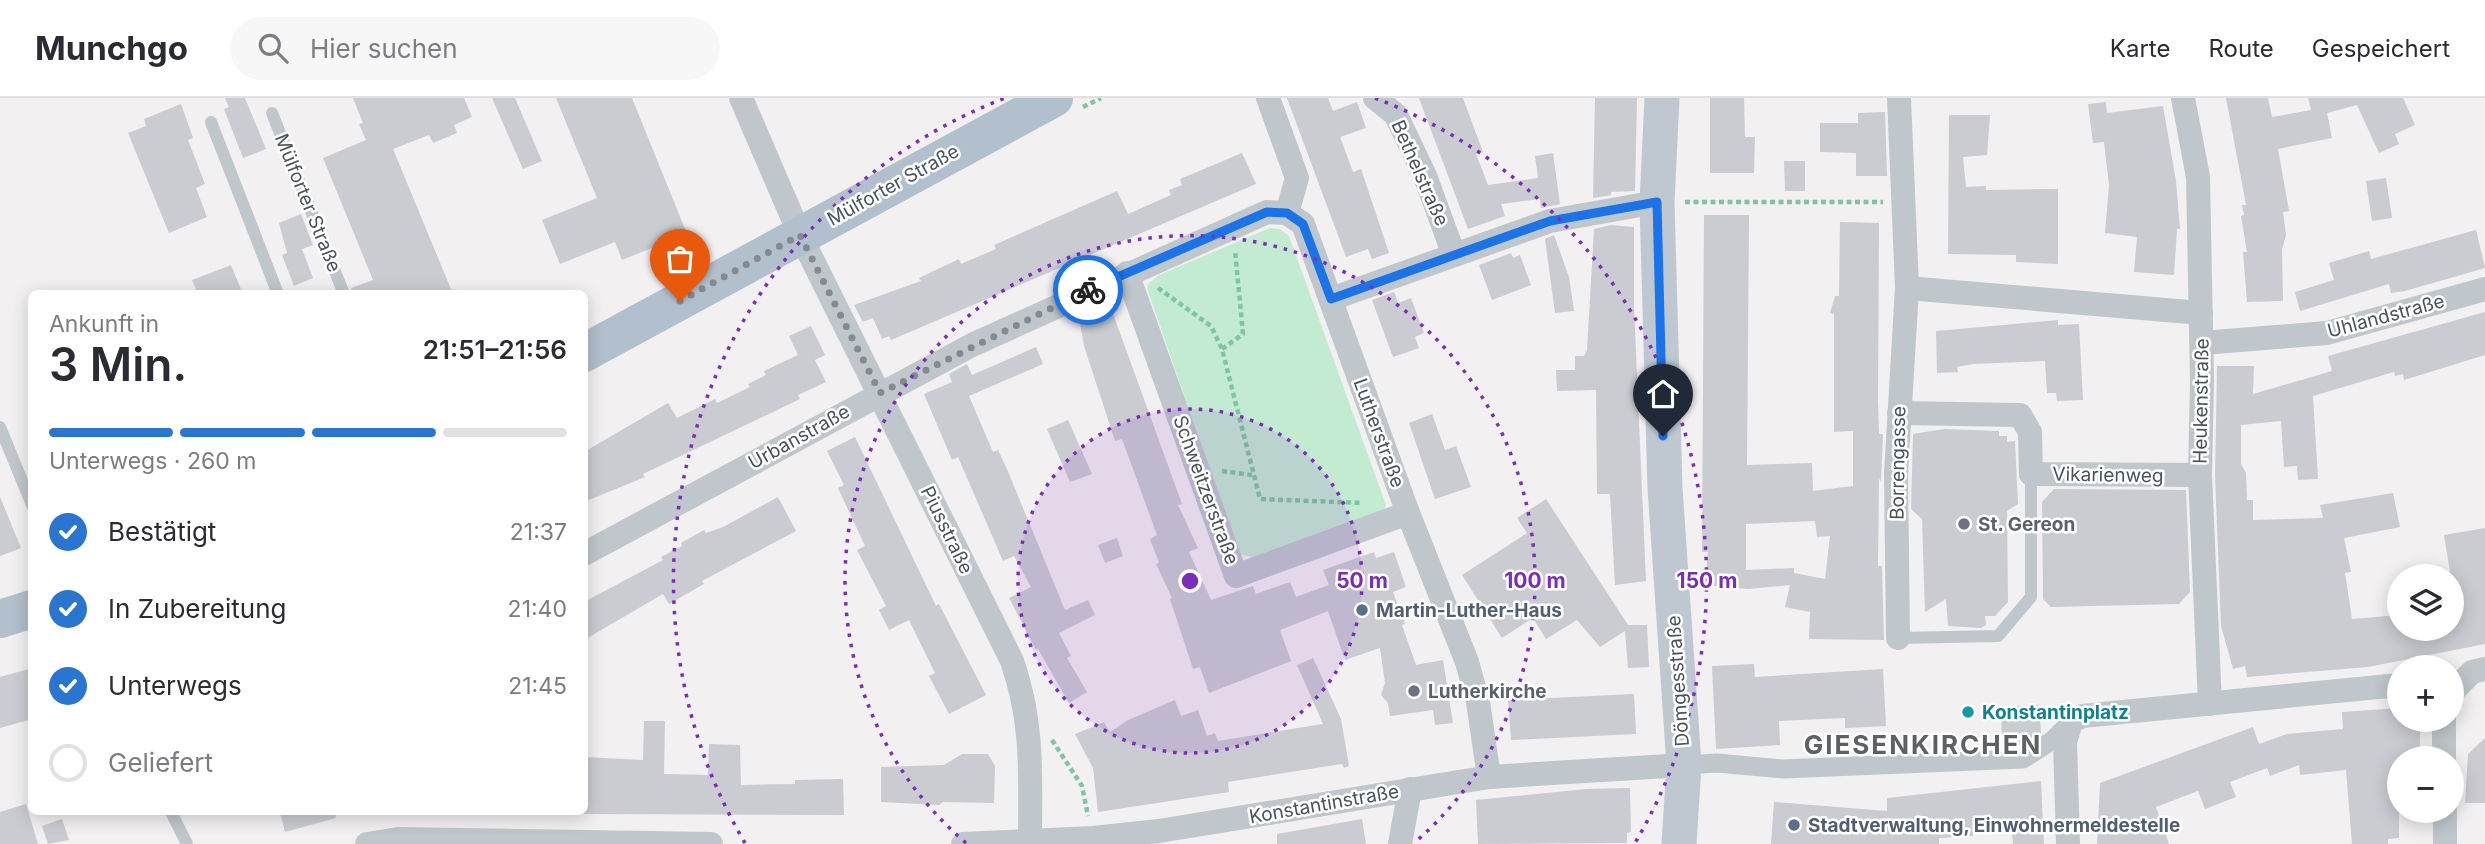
<!DOCTYPE html>
<html lang="de">
<meta charset="utf-8">
<style>
body{margin:0;font-family:Inter,sans-serif;background:#f7f7f7;color:#2b2b33;height:100vh;display:flex;flex-direction:column;font-size:26px;white-space:nowrap}
*{box-sizing:border-box;margin:0}
p{font-size:23px;color:#7c7c81}
.icon{flex:none;width:38px;height:38px;fill:none;stroke:currentColor;stroke-width:2;stroke-linecap:round;stroke-linejoin:round}
.map{position:relative;flex:1;overflow:hidden}
.sheet{position:absolute;left:28px;top:192px;width:560px;height:525px;display:flex;flex-direction:column;background:#fff;border-radius:10px;box-shadow:0 4px 18px #0003}
.sheet>*{flex:none}
.controls{position:absolute;left:2387px;top:466px;display:grid;gap:14px}
.controls a{display:grid;place-items:center;width:77px;height:77px;border-radius:50%;background:#fff;box-shadow:0 4px 18px #0003;font-size:35px}
.pin{position:absolute;display:grid;place-items:center;width:60px;height:60px;color:#fff;margin:-72px -30px;border-radius:50% 50% 50% 0;rotate:-45deg;box-shadow:0 0 7px #0007}
.pin .icon{rotate:45deg}
.courier{position:absolute;display:grid;place-items:center;width:70px;height:70px;margin:-35px;border:5px solid #1a73e8;border-radius:50%;background:#fff;color:#222;box-shadow:0 2px 9px #0007}
.headline em{font-style:normal;font-weight:600}
.headline div{display:flex;flex-direction:column-reverse}
.headline{display:flex;align-items:center;justify-content:space-between;height:119px;padding:0 21px}
h1{font-size:46px;font-weight:600;line-height:52px}
.bar{display:grid;grid-template-columns:repeat(4,1fr);gap:10px 7px;align-content:center;height:84px;padding:0 21px}
.bar i{height:9px;border-radius:5px;background:#e1e1e2}
.bar .active{background:#2a75d1}
.bar p{grid-column:span 4}
ol{padding:0 21px;list-style:none}
li{display:flex;align-items:center;gap:21px;height:77px}
li p{margin-inline-start:auto}
li .icon{padding:7px;border-radius:50%;background:#2a75d1;color:#fff;stroke-width:4}
li:last-child{color:#7c7c81}
li i{width:38px;height:38px;border:4px solid #e1e1e2;border-radius:50%}
header{display:flex;align-items:center;gap:42px;box-sizing:border-box;height:98px;padding:0 35px;background:#fff;border-bottom:2px solid #e1e1e2}
header strong{font-size:33px}
nav{display:flex;gap:38px;margin-inline-start:auto;font-size:24px}
.search{width:490px;height:63px;background:#f7f7f7;display:flex;align-items:center;gap:18px;box-sizing:border-box;padding:0 24px;border-radius:38px;color:#7c7c81;font-size:26px}
.map>svg:first-child{display:block}
</style>
<header>
<strong>Munchgo</strong>
<div class="search"><svg class="icon" aria-label="search" viewBox="0 0 24 24"><circle cx="10" cy="10" r="6"/><path d="M15 15l6 6"/></svg>Hier suchen</div>
<nav><a>Karte</a><a>Route</a><a>Gespeichert</a></nav>
</header>
<div class="map">
<svg width="2485" height="746" viewBox="0 0 2485 746">
<rect width="100%" height="100%" fill="#f2f0f0"/>
<!-- green -->
<path fill="#c3ebd2" d="M1270 130 1280 131 1289 138 1386 407 1382 417 1260 461 1239 456 1147 190 1149 185 1159 177Z"/>
<!-- building -->
<g fill="#caccd2" fill-rule="evenodd">
<path d="M225 0H245L266 51 243 60 224 11 229 9Z"/>
<path d="M353 0H464L472 19 454 27 457 35 433 45 429 37 393 51 453 196H353L351 190 373 182 323 60 366 42 359 26 363 25Z"/>
<path d="M492 0H515L542 63 523 71Z"/>
<path d="M556 0H632L687 136 622 162 615 144 560 166 542 122 597 100Z"/>
<path d="M1287 0H1328L1333 13 1357 4 1366 30 1340 39 1353 74 1361 71 1389 155 1372 161 1368 151 1346 159Z"/>
<path d="M1419 0H1463L1483 54 1476 56 1488 87 1538 80 1535 58 1553 55 1560 106 1541 110 1540 101 1501 106 1505 118 1468 131Z"/>
<path d="M1595 0H1637L1635 93 1611 94V97L1593 100Z"/>
<path d="M1710 0H1744L1745 39H1755L1754 75H1710Z"/>
<path d="M2226 0H2268L2272 19 2311 12 2308 0H2403L2415 27 2395 36 2399 46 2379 55 2357 7 2327 15 2332 40 2278 51 2289 113 2283 114 2286 137 2282 152 2283 203 2247 204 2243 154H2247L2241 118 2244 117 2242 107H2246Z"/>
<path d="M2106 4 2107 15 2163 8 2176 83 2180 131H2177L2174 177 2134 174 2137 139 2105 135 2109 87 2104 44 2093 45 2088 6Z"/>
<path d="M181 6 193 40 188 42 205 86 196 90 207 119 169 135 128 35 146 28 144 21Z"/>
<path d="M1885 14 1887 78H1856V55L1820 54V25H1858V15Z"/>
<path d="M1949 17H1990L1987 57 1963 59 1966 89 1986 88V92L2058 91V166L2016 164V157L1948 156Z"/>
<path d="M1242 55 1256 86 891 242 889 238 882 241 873 220 863 224 854 207 921 183 919 180 959 161 961 166 996 151 994 147 1117 93 1128 116 1171 97 1169 92 1182 87 1180 81Z"/>
<path d="M1784 63H1805V93H1785Z"/>
<path d="M2386 80 2392 120 2372 123 2366 83Z"/>
<path d="M301 116 313 147 302 151 313 180 294 188 282 157 287 155 279 125Z"/>
<path d="M1704 117H1749L1747 367 1812 365 1813 393 1853 388V333L1834 334V216L1830 215 1835 198H1839L1840 124 1879 125 1878 304 1879 336H1883L1881 383 1879 381 1878 468H1882L1884 542 1809 541 1810 514 1785 509 1790 487 1748 491 1705 487 1708 454H1702ZM1815 423 1817 439 1830 438 1825 481 1794 475V470L1746 472V426Z"/>
<path d="M1611 127 1634 129V209L1646 483 1615 487 1610 396H1597L1596 292 1557 293 1556 272H1575V258H1584L1587 252 1594 131Z"/>
<path d="M2476 132 2485 170 2405 193 2391 195 2389 186 2300 213 2295 194 2334 182 2329 165 2369 153 2371 161Z"/>
<path d="M1554 137 1569 179 1574 213 1555 215 1545 141Z"/>
<path d="M1511 155 1513 160 1520 157 1531 187 1492 202 1479 167Z"/>
<path d="M231 167 243 196H198L192 182Z"/>
<path d="M1394 194 1398 205 1411 200 1424 235 1415 239 1419 250 1393 259 1372 202Z"/>
<path d="M1112 213 1182 406 1178 407 1198 450 1189 454 1211 502 1253 488 1256 496 1290 484 1296 499 1329 487 1323 472 1374 454 1376 460 1394 454 1406 489 1393 494 1405 526 1402 527 1416 567 1443 562 1453 625 1435 627 1433 612 1390 618 1388 605 1381 597 1385 585 1380 550 1345 562 1328 513 1280 532 1291 563 1209 595 1200 569 1193 571 1170 501 1172 500 1156 466 1159 465 1150 441 1157 437 1122 341 1115 343 1084 248 1080 225Z"/>
<path d="M2485 214V257L2404 282 2403 276 2395 278 2394 274 2313 298 2318 381 2298 382 2297 368 2284 369 2281 323 2241 327V366L2246 375 2247 402H2253V422L2323 420 2320 407 2393 395 2400 429 2344 440 2351 474 2345 475 2352 521 2399 517V530H2452V518L2457 517 2444 437 2485 430V546L2368 569 2247 579 2245 568 2233 571 2221 528 2215 377 2217 268H2254L2253 296 2332 273 2328 258Z"/>
<path d="M2058 222V227L2079 226 2083 302 2057 303 2056 295H2047L2045 263 1973 266 1957 269 1958 274 1937 275 1936 233Z"/>
<path d="M811 228 825 257 815 262 826 284 798 297 800 301 643 376 645 379 584 404V354L668 305 677 320 715 301 717 305 750 289 748 286 766 277 764 273 798 257 789 238Z"/>
<path d="M1036 249 1043 266 969 298 993 354 998 352 1007 371 1065 512 1088 502 1095 517 1059 535 1071 558 1067 560 1087 594 1069 605 1038 551 1036 552 1009 500 1031 489 1014 458 1003 463 958 359 952 362 924 296 952 284 949 276 967 266 972 277Z"/>
<path d="M1432 316 1445 352 1456 348 1471 389 1435 401 1409 325Z"/>
<path d="M1068 322 1092 376 1070 384 1047 331Z"/>
<path d="M1944 331 1999 333V338H2007V344L2015 343 2018 406 2007 413 2008 504 1995 518H1985L1986 527 1981 530 1948 528 1946 501 1925 514 1922 421 1911 411 1913 336Z"/>
<path d="M855 339 936 508 939 506 986 597 949 616 929 578 935 575 909 522 889 532 879 512 886 508 857 452 865 448 838 390 844 387 827 353Z"/>
<path d="M2054 391 2186 392 2190 494 2179 506 2051 509 2043 501 2042 404Z"/>
<path d="M0 399 21 450 0 458Z"/>
<path d="M778 399 796 433 702 483 704 486 669 506 663 496 584 542V504L663 462 661 459 682 448 681 445 704 432 706 435 723 429Z"/>
<path d="M1546 401 1628 527H1647L1649 569 1628 570 1625 533 1600 549 1577 522 1546 541 1533 520 1502 540 1462 477 1527 435 1517 420Z"/>
<path d="M1117 440 1123 458 1105 465 1098 447Z"/>
<path d="M1313 560 1341 621 1349 668 1344 670 1342 666 1228 684 1229 694 1098 714 1093 670 1075 636 1104 624 1110 634 1128 622 1175 602 1181 618 1198 612 1207 638 1215 635 1218 643 1323 626 1297 567Z"/>
<path d="M1754 566 1755 579 1883 571 1886 628 1845 630V620L1779 623 1780 647 1716 651 1712 568Z"/>
<path d="M32 570V621L0 630V579Z"/>
<path d="M1634 596 1636 636 1511 642 1508 602Z"/>
<path d="M2039 607 2041 635 2023 647 2002 648 2001 609Z"/>
<path d="M2399 610V621H2420V660H2399V740L2388 741V746H2352L2346 672 2300 677 2299 667 2270 678 2267 670 2230 684 2236 699 2205 711 2198 693 2156 709 2169 746H2097L2100 685 2253 629 2259 646 2287 636 2343 631 2342 614Z"/>
<path d="M644 623H665L664 676 708 677 709 646 740 647 741 687 795 686V682L843 681 844 717 584 716V659L643 662Z"/>
<path d="M2485 640V705H2465L2468 656Z"/>
<path d="M962 656H988L995 668 994 705 943 704 939 707 881 704V669L944 667Z"/>
<path d="M2041 683 2044 746H2013L2011 728 1973 732V738L1939 740V746H1771L1774 704 1887 713V700Z"/>
<path d="M1630 690 1631 734 1627 735V745L1478 746 1476 702 1586 691Z"/>
<path d="M26 706 38 746H0V714Z"/>
<path d="M280 714H335L336 720 285 734Z"/>
<path d="M62 721 69 742 48 746 42 728Z"/>
<path d="M1362 721 1366 746H1277V736Z"/>
</g>
<g fill="none" stroke-linecap="round" stroke-linejoin="round">
<!-- path -->
<g stroke="#7ec6a1" stroke-width="4.5" stroke-dasharray="5 3.5" stroke-linecap="butt">
<path d="M1083 9 1101 0"/>
<path d="M1685 104H1883"/>
<path d="M1158 190 1211 228 1222 251 1260 401 1363 405"/>
<path d="M1222 251 1243 236 1235 152"/>
<path d="M1222 373 1252 377"/>
<path d="M1052 642 1082 688 1088 718"/>
</g>
<!-- service -->
<g stroke="#bfc7cd" stroke-width="12">
<path d="M272 15 344 196"/>
<path d="M211 24 278 196"/>
<path d="M0 329 32 407"/>
<path d="M1898 540 1998 538 2031 499V376"/>
<path d="M171 714 187 746"/>
</g>
<!-- pedestrian -->
<path stroke="#bfc7cd" stroke-width="19" d="M1684 667 1717 665 1783 671 2023 661 2053 642 2071 624"/>
<!-- minor -->
<g stroke="#bfc7cd" stroke-width="24">
<path d="M741 0 800 137 1012 563C1034 626 1030 678 1030 744"/>
<path d="M1268 0 1297 80 1287 115 1303 126 1408 415 1467 564 1478 604 1489 679"/>
<path d="M1375 0 1396 17 1425 78 1454 157"/>
<path d="M2183 0 2198 79 2202 283 2200 377 2210 606"/>
<path d="M1127 175 1236 478 1408 415"/>
<path d="M1907 190 2201 215"/>
<path d="M1331 201 1550 123 1657 104"/>
<path d="M2202 245 2327 235 2485 191"/>
<path d="M1899 315 2020 317 2030 334 2031 376 2200 377"/>
<path d="M584 456 972 247 1267 114 1287 115"/>
<path d="M1898 540 1896 376 1907 190 1899 0"/>
<path d="M2452 594 2472 574 2485 571"/>
<path d="M2444 621V660"/>
<path d="M2445 712V746"/>
<path d="M367 746 398 741 711 746"/>
<path d="M963 746 1093 740 1159 733 1489 679 1684 667"/>
<path d="M1400 746 1410 691"/>
<path d="M2068 746 2065 644 2071 624 2082 618 2399 587"/>
</g>
<!-- secondary -->
<path stroke="#bfc8d1" stroke-width="35" d="M1662 0 1657 104 1665 390 1684 667 1679 746"/>
<!-- primary -->
<g stroke="#b2bfcc" stroke-width="38">
<path d="M584 255 1054 0"/>
<path d="M0 521 32 511"/>
</g>
</g>
<g fill="none" stroke-linecap="round" stroke-linejoin="round">
<!-- done -->
<path stroke="#848a8f" stroke-width="7" stroke-dasharray="0 12.6" d="M680 203 800 137 880 295 1088 192"/>
<!-- route -->
<path stroke="#1a73e8" stroke-width="9" d="M1088 192 1267 114 1287 115 1303 126 1331 201 1550 123 1657 104 1663 338"/>
</g>
<!-- distance rings -->
<circle cx="1190" cy="483" r="172" fill="#7b2cbf" fill-opacity=".12"/>
<g fill="none" stroke="#7b2cbf" stroke-width="3.5" stroke-dasharray="3.5 7">
<circle cx="1190" cy="483" r="172"/>
<path d="M966 745A345 345 0 1 1 1414 745"/>
<path d="M745 745A517 517 0 0 1 1005 0M1375 0A517 517 0 0 1 1635 745"/>
</g>
<!-- markers -->
<g fill="#6b7280" stroke="#fff" stroke-width="2.5">
<circle cx="1964" cy="426" r="7"/>
<circle cx="1414" cy="593" r="7"/>
</g>
<g fill="#5c6f8a" stroke="#fff" stroke-width="2.5">
<circle cx="1362" cy="512" r="7"/>
<circle cx="1794" cy="727" r="7"/>
</g>
<circle fill="#0f9aa8" stroke="#fff" stroke-width="2.5" cx="1968" cy="614" r="7"/>
<g text-anchor="middle" dominant-baseline="central" stroke-width="5" stroke-linejoin="round" paint-order="stroke">
<!-- street labels -->
<g font-size="19" fill="#49535b" stroke="#fff">
<text transform="translate(1420 75) rotate(66)">Bethelstraße</text>
<text transform="translate(893 87) rotate(-29)">Mülforter Straße</text>
<text transform="translate(308 105) rotate(68)">Mülforter Straße</text>
<text transform="translate(2386 218) rotate(-15)">Uhlandstraße</text>
<text transform="translate(2201 303) rotate(-89)">Heukenstraße</text>
<text transform="translate(1379 335) rotate(70)">Lutherstraße</text>
<text transform="translate(799 339) rotate(-29)">Urbanstraße</text>
<text transform="translate(1898 365) rotate(-89)">Borrengasse</text>
<text transform="translate(2108 377) rotate(1)">Vikarienweg</text>
<text transform="translate(1206 392) rotate(70)">Schweitzerstraße</text>
<text transform="translate(947 432) rotate(64)">Piusstraße</text>
<text transform="translate(1678 583) rotate(-94)">Dömgesstraße</text>
<text transform="translate(1324 706) rotate(-10)">Konstantinstraße</text>
</g>
<!-- worship labels -->
<g font-size="19" font-weight="bold" fill="#5b616d" stroke="#fff" text-anchor="start">
<text x="1978" y="426">St. Gereon</text>
<text x="1428" y="593">Lutherkirche</text>
</g>
<!-- service labels -->
<g font-size="19" font-weight="bold" fill="#4e5e75" stroke="#fff" text-anchor="start">
<text x="1376" y="512">Martin-Luther-Haus</text>
<text x="1808" y="727">Stadtverwaltung, Einwohnermeldestelle</text>
</g>
<!-- culture labels -->
<g font-size="19" font-weight="bold" fill="#0d838f" stroke="#fff" text-anchor="start">
<text x="1982" y="614">Konstantinplatz</text>
</g>
<!-- district labels -->
<g font-size="26" font-weight="bold" letter-spacing="2" fill="#5d6064" stroke="#fff">
<text x="1923" y="646">GIESENKIRCHEN</text>
</g>
</g>
<circle cx="1190" cy="483" r="10" fill="#7b2cbf" stroke="#fff" stroke-width="3.5"/>
<g font-size="21" text-anchor="middle" font-weight="bold" fill="#7b2cbf" stroke="#fff" stroke-width="5" stroke-linejoin="round" paint-order="stroke">
<text x="1362" y="490">50 m</text>
<text x="1535" y="490">100 m</text>
<text x="1707" y="490">150 m</text>
</g>
</svg>
<div class="controls">
<a><svg class="icon" aria-label="layers" viewBox="0 0 24 24"><path d="M12 4l9 5-9 5-9-5zM3 14l9 5 9-5"/></svg></a>
<a>+</a>
<a>−</a>
</div>
<div class="pin" style="left:680px;top:203px;background:#ea580c"><svg class="icon" aria-label="bag" viewBox="0 0 24 24"><path d="M5 8h14l-1 12H6zM9 8a3 3 0 0 1 6 0"/></svg></div>
<div class="pin" style="left:1663px;top:338px;background:#1f2937"><svg class="icon" aria-label="home" viewBox="0 0 24 24"><path d="M3 11l9-7 9 7M6 9v11h12V9"/></svg></div>
<div class="courier" style="left:1088px;top:192px"><svg class="icon" aria-label="bike" viewBox="0 0 24 24"><circle cx="6" cy="16" r="4"/><circle cx="18" cy="16" r="4"/><path d="M6 16l4-8h5l3 8M10 8l3 8H6M13 5h3"/></svg></div>
<section class="sheet">
<div class="headline"><div><h1>3 Min.</h1><p>Ankunft in</p></div><em>21:51–21:56</em></div>
<div class="bar"><i class="active"></i><i class="active"></i><i class="active"></i><i></i><p>Unterwegs · 260 m</p></div>
<ol>
<li><svg class="icon" aria-label="check" viewBox="0 0 24 24"><path d="M5 12l5 5 9-10"/></svg>Bestätigt<p>21:37</p></li>
<li><svg class="icon" aria-label="check" viewBox="0 0 24 24"><path d="M5 12l5 5 9-10"/></svg>In Zubereitung<p>21:40</p></li>
<li><svg class="icon" aria-label="check" viewBox="0 0 24 24"><path d="M5 12l5 5 9-10"/></svg>Unterwegs<p>21:45</p></li>
<li><i></i>Geliefert</li>
</ol>
</section>
</div>
